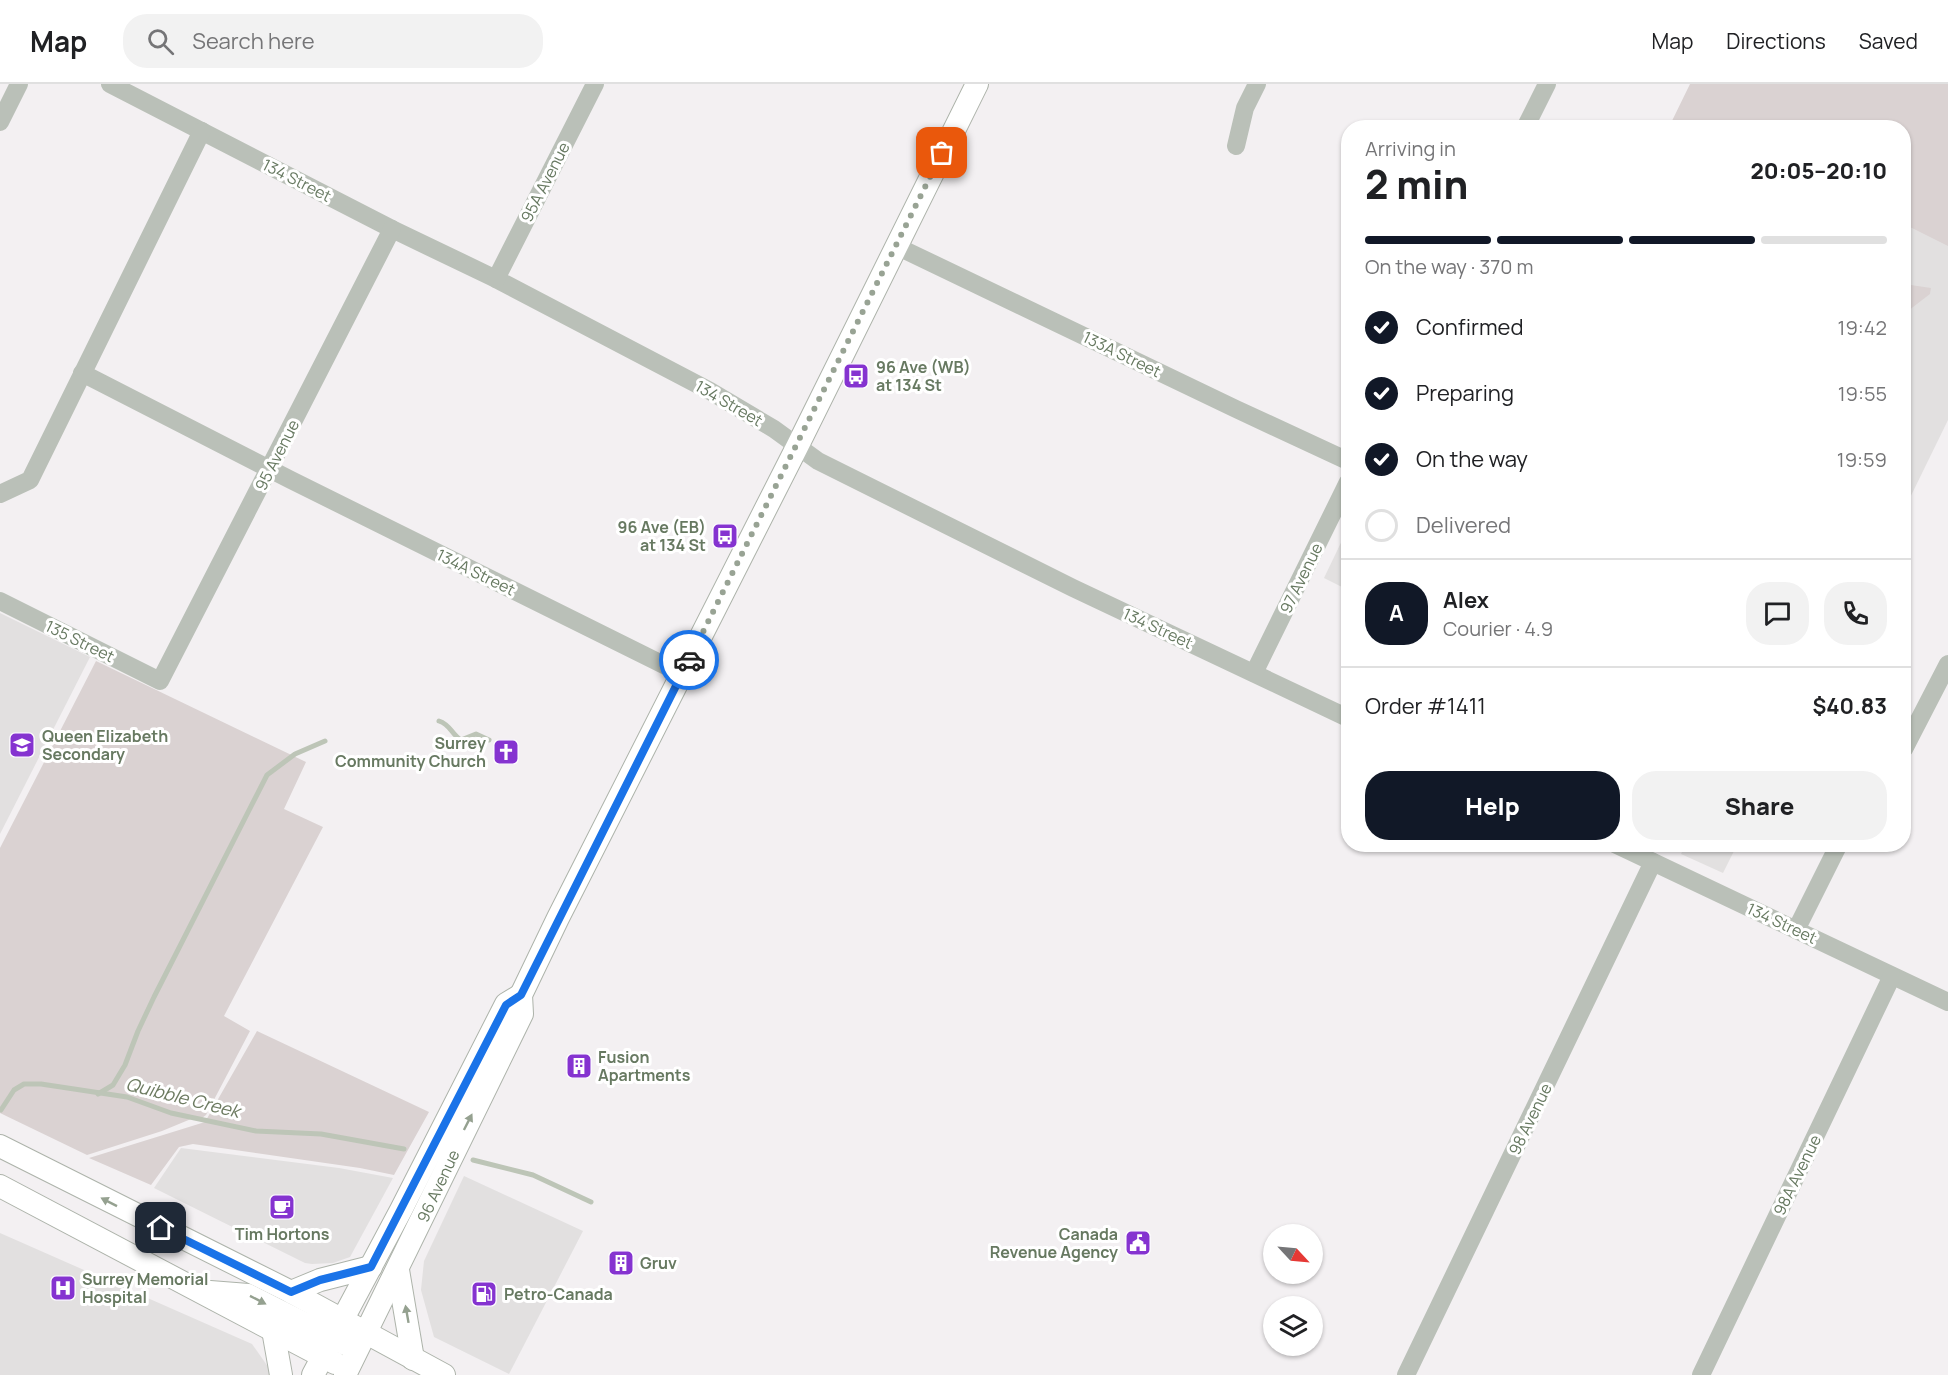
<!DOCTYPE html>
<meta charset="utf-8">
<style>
body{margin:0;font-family:Manrope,sans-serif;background:#f2f2f2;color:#202124;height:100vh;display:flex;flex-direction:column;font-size:22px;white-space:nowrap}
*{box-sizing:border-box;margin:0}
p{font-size:20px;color:#757577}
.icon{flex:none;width:33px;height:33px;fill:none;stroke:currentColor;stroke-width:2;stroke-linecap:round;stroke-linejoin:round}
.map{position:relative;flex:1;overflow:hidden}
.drawer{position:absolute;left:1341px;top:36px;width:570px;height:732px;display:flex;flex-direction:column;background:#fff;border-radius:24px;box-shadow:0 2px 4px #0004}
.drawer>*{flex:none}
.needle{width:39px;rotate:116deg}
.fabs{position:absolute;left:1263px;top:1140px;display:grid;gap:12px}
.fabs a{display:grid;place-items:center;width:60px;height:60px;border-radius:50%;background:#fff;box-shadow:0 2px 4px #0004;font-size:30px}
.pin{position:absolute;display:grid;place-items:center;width:51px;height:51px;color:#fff;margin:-26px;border-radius:12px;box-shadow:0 3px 9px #0006}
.courier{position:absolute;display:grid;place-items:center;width:60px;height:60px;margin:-30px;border:4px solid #1a73e8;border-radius:50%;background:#fff;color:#222;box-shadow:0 2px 8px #0007}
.summary em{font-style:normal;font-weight:800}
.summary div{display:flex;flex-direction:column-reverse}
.summary{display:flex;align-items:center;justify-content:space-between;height:102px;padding:0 24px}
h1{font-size:39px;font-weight:800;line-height:45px}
.bar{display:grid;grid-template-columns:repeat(4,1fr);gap:9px 6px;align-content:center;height:72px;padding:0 24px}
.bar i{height:8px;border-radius:4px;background:#e0e0e0}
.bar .on{background:#111827}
.bar p{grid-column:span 4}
.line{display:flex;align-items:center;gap:15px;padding:0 24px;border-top:2px solid #e0e0e0}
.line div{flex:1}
.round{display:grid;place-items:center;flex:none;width:63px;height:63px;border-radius:24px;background:#f2f2f2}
ol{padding:0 24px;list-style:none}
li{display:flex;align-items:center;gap:18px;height:66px}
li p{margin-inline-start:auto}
li .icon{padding:6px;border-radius:50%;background:#111827;color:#fff;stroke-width:4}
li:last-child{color:#757577}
li i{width:33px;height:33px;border:3px solid #e0e0e0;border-radius:50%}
.button{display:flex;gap:12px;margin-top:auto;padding:12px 24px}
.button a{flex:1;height:69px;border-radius:24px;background:#111827;color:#fff;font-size:24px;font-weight:800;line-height:69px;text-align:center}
.button a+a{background:#f2f2f2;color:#202124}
header{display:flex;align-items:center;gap:36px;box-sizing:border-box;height:84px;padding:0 30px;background:#fff;border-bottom:2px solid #e0e0e0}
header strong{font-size:28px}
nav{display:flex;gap:33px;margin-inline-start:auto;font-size:21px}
.search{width:420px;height:54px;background:#f2f2f2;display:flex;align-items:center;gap:15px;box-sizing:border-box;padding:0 21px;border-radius:24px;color:#757577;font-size:22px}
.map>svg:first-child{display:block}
</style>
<header>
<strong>Map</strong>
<div class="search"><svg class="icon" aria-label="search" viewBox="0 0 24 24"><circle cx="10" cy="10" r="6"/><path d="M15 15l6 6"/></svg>Search here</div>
<nav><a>Map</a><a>Directions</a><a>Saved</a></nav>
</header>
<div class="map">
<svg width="1948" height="1291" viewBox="0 0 1948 1291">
<rect width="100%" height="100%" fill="#f3f0f2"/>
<!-- built -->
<g fill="#e2e0e0">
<path d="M1948 17V336L1904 426V107Z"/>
<path d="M1348 444V506L1324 494Z"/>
<path d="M0 529 90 573 0 750Z"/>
<path d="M1686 760H1737V761L1723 789 1681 770Z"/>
<path d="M181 1064 339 1084 393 1094 350 1173 333 1179 312 1180 305 1179 154 1104Z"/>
<path d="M464 1092 583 1147 509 1290 434 1253 421 1206 424 1177Z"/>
<path d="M0 1149 252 1260 271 1287V1291H0Z"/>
</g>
<!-- green -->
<g fill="#dad2d2">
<path d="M1690 0H1948V162L1904 140V44L1669 43Z"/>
<path d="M1904 200 1931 204 1930 210 1904 230Z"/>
<path d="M96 577 306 678 284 725 323 743 224 932 250 947 206 1031 202 1034 191 1035 162 1047 87 1071 0 1029V764Z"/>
<path d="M257 947 429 1028 394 1091 360 1084 193 1060 179 1063 151 1101 89 1074 205 1038Z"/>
</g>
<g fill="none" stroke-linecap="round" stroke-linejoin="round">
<!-- stream -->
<g stroke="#bdc5b7" stroke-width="5">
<path d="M439 637C451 641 451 650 461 656L476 650 489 656"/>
<path d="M98 1010 113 1001 125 981 138 947 154 913 267 691 295 670 325 657"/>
<path d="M1 1026 14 1006 24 1000H41L127 1013 171 1029 256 1047 321 1050 404 1065"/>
<path d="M473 1076 533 1091 591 1118"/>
</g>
<!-- major casing -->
<g stroke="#adb3aa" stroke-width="24">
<g id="major">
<path d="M0 1062 291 1208 444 1291"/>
<path d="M0 1102 335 1279"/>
<path d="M398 1186 413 1275"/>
<path d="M210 1208 248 1211 345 1260"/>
<path d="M291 1208 320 1196 371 1183"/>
<path d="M273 1246 281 1291"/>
<path d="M313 1291 401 1126 506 920 521 911"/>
<path d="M345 1291 522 930 521 911 558 834 797 363 977 0"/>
</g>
</g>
<!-- minor -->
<g stroke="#bac0b8" stroke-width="18">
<path d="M110 0 392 145 496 195 710 307 774 345 818 377 1073 504 1348 634"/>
<path d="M0 38 19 0"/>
<path d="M1525 44 1547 0"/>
<path d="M1236 62 1245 24 1257 0"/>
<path d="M896 162 1236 325 1348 377"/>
<path d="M496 195 595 0"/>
<path d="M82 289 291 396 682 590"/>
<path d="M0 410 30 396 202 47"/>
<path d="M0 517 160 597 392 145"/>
<path d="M1254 589 1348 398"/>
<path d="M1904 665 1948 580"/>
<path d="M1615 760 1948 918"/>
<path d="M1796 846 1839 760"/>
<path d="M1406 1291 1653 778"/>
<path d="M1701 1291 1892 892"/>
</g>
<!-- major -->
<use href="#major" stroke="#fff" stroke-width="22"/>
</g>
<!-- one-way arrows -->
<defs><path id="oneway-solid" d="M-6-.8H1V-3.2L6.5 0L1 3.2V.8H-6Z" transform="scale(1.5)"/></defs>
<g fill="#95a190">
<use href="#oneway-solid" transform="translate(468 1038) rotate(-63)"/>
<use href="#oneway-solid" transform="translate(109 1118) rotate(-153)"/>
<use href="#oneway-solid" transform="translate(258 1216) rotate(27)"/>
<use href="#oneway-solid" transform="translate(407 1230) rotate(-100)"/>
</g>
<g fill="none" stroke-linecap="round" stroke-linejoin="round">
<!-- done -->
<path stroke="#98a394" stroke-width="6" stroke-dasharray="0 10.8" d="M689 576 942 69"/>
<!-- route -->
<path stroke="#1a73e8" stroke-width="8" d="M161 1144 291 1208 320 1196 371 1183 506 921 521 911 689 576"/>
</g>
<!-- icons -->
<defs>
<g id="bus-square" transform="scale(1.35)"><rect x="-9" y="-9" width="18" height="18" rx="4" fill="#8533d0" stroke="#fff"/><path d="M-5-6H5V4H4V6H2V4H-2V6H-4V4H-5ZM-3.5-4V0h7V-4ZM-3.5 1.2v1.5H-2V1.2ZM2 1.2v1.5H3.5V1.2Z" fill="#fff"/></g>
<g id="school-square" transform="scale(1.35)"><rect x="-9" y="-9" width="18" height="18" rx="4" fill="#8533d0" stroke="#fff"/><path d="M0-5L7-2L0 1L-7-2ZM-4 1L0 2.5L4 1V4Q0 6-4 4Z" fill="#fff"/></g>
<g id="church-square" transform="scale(1.35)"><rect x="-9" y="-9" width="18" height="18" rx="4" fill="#8533d0" stroke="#fff"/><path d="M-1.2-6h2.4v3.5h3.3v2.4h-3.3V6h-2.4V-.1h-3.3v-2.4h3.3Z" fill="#fff"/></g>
<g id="building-square" transform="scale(1.35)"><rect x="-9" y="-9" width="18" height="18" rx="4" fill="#8533d0" stroke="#fff"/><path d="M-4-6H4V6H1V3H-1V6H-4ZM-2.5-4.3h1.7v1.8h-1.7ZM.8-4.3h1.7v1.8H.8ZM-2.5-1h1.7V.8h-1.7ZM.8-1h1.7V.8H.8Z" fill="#fff"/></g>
<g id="cafe-square" transform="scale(1.35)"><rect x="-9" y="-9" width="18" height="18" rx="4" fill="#8533d0" stroke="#fff"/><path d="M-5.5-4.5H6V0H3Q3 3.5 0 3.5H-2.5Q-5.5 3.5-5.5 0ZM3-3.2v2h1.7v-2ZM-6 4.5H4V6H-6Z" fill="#fff"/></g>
<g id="civic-square" transform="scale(1.35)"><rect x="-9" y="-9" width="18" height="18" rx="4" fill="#8533d0" stroke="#fff"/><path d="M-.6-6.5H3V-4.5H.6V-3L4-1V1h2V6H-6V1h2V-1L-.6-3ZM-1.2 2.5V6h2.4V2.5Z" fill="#fff"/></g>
<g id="hospital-square" transform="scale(1.35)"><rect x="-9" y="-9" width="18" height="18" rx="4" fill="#8533d0" stroke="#fff"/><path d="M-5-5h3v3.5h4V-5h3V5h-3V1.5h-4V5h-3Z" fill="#fff"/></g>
<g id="fuel-square" transform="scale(1.35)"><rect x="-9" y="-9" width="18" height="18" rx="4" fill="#8533d0" stroke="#fff"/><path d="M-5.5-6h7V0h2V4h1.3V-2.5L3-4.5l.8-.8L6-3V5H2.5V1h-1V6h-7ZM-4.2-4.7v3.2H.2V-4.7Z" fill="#fff"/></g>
</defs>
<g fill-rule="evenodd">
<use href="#bus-square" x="856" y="292"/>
<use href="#bus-square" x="725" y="452"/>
<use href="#school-square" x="22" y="661"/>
<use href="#church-square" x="506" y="668"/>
<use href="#building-square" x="579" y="982"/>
<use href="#cafe-square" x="282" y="1123"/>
<use href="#civic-square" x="1138" y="1159"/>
<use href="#building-square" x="621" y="1179"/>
<use href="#hospital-square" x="63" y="1204"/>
<use href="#fuel-square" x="484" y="1210"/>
</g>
<g text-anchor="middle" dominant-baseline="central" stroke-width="6" stroke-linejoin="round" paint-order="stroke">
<!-- street labels -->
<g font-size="16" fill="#677961" stroke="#fff">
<text transform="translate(297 96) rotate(27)">134 Street</text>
<text transform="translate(545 98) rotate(-63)">95A Avenue</text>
<text transform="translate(1122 270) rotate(26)">133A Street</text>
<text transform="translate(729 319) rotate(30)">134 Street</text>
<text transform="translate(277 371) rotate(-63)">95 Avenue</text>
<text transform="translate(476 488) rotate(26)">134A Street</text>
<text transform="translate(1301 494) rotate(-64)">97 Avenue</text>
<text transform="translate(1158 544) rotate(25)">134 Street</text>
<text transform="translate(80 557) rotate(26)">135 Street</text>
<text transform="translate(1782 839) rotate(25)">134 Street</text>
<text transform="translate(1530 1035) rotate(-64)">98 Avenue</text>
<text transform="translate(1797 1091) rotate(-64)">98A Avenue</text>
<text transform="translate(438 1102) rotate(-65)">96 Avenue</text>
</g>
<!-- poi labels -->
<g font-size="16" font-weight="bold" fill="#677961" stroke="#fff" text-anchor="start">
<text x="876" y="283">96 Ave (WB)<tspan x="876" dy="18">at 134 St</tspan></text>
<text x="706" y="443" text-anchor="end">96 Ave (EB)<tspan x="706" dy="18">at 134 St</tspan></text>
<text x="42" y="652">Queen Elizabeth<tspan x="42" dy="18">Secondary</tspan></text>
<text x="486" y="659" text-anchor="end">Surrey<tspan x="486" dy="18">Community Church</tspan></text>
<text x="598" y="973">Fusion<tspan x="598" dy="18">Apartments</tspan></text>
<text x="282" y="1150" text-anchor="middle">Tim Hortons</text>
<text x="1118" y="1150" text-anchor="end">Canada<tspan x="1118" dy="18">Revenue Agency</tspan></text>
<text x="640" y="1179">Gruv</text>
<text x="82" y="1195">Surrey Memorial<tspan x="82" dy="18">Hospital</tspan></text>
<text x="504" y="1210">Petro-Canada</text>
</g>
<!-- water labels -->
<g font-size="18" font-style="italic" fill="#6d7b61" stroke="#fff">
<text transform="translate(183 1013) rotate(14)">Quibble Creek</text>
</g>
</g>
</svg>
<div class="fabs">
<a><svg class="needle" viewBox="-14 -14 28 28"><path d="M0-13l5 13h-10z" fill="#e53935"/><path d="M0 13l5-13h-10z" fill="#757577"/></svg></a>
<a><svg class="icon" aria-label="layers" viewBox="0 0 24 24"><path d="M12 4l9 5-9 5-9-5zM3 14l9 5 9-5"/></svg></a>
</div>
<div class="pin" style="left:942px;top:69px;background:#ea580c"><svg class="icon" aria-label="bag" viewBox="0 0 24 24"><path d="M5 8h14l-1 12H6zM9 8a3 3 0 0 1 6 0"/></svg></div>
<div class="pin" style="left:161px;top:1144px;background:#1f2937"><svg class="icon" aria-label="home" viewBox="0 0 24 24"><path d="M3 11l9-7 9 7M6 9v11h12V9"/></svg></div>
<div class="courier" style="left:689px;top:576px"><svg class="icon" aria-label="car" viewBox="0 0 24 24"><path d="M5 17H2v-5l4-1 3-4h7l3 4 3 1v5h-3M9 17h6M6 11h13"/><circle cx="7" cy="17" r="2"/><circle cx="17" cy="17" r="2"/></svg></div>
<section class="drawer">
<div class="summary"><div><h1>2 min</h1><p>Arriving in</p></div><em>20:05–20:10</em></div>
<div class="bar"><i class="on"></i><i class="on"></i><i class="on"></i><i></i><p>On the way · 370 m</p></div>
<ol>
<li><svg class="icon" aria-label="check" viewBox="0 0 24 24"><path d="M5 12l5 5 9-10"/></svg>Confirmed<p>19:42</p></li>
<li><svg class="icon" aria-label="check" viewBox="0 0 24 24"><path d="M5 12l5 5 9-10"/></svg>Preparing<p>19:55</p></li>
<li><svg class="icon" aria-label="check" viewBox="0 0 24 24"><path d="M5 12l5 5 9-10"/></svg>On the way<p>19:59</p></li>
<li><i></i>Delivered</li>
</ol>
<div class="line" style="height:108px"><b class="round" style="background:#111827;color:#fff">A</b><div><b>Alex</b><p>Courier · 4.9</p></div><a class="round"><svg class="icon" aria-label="chat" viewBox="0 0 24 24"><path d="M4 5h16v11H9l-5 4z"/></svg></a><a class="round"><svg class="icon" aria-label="phone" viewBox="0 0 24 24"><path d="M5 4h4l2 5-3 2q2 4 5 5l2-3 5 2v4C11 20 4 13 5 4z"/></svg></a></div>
<div class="line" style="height:78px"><div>Order #1411</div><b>$40.83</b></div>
<div class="button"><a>Help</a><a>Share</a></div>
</section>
</div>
